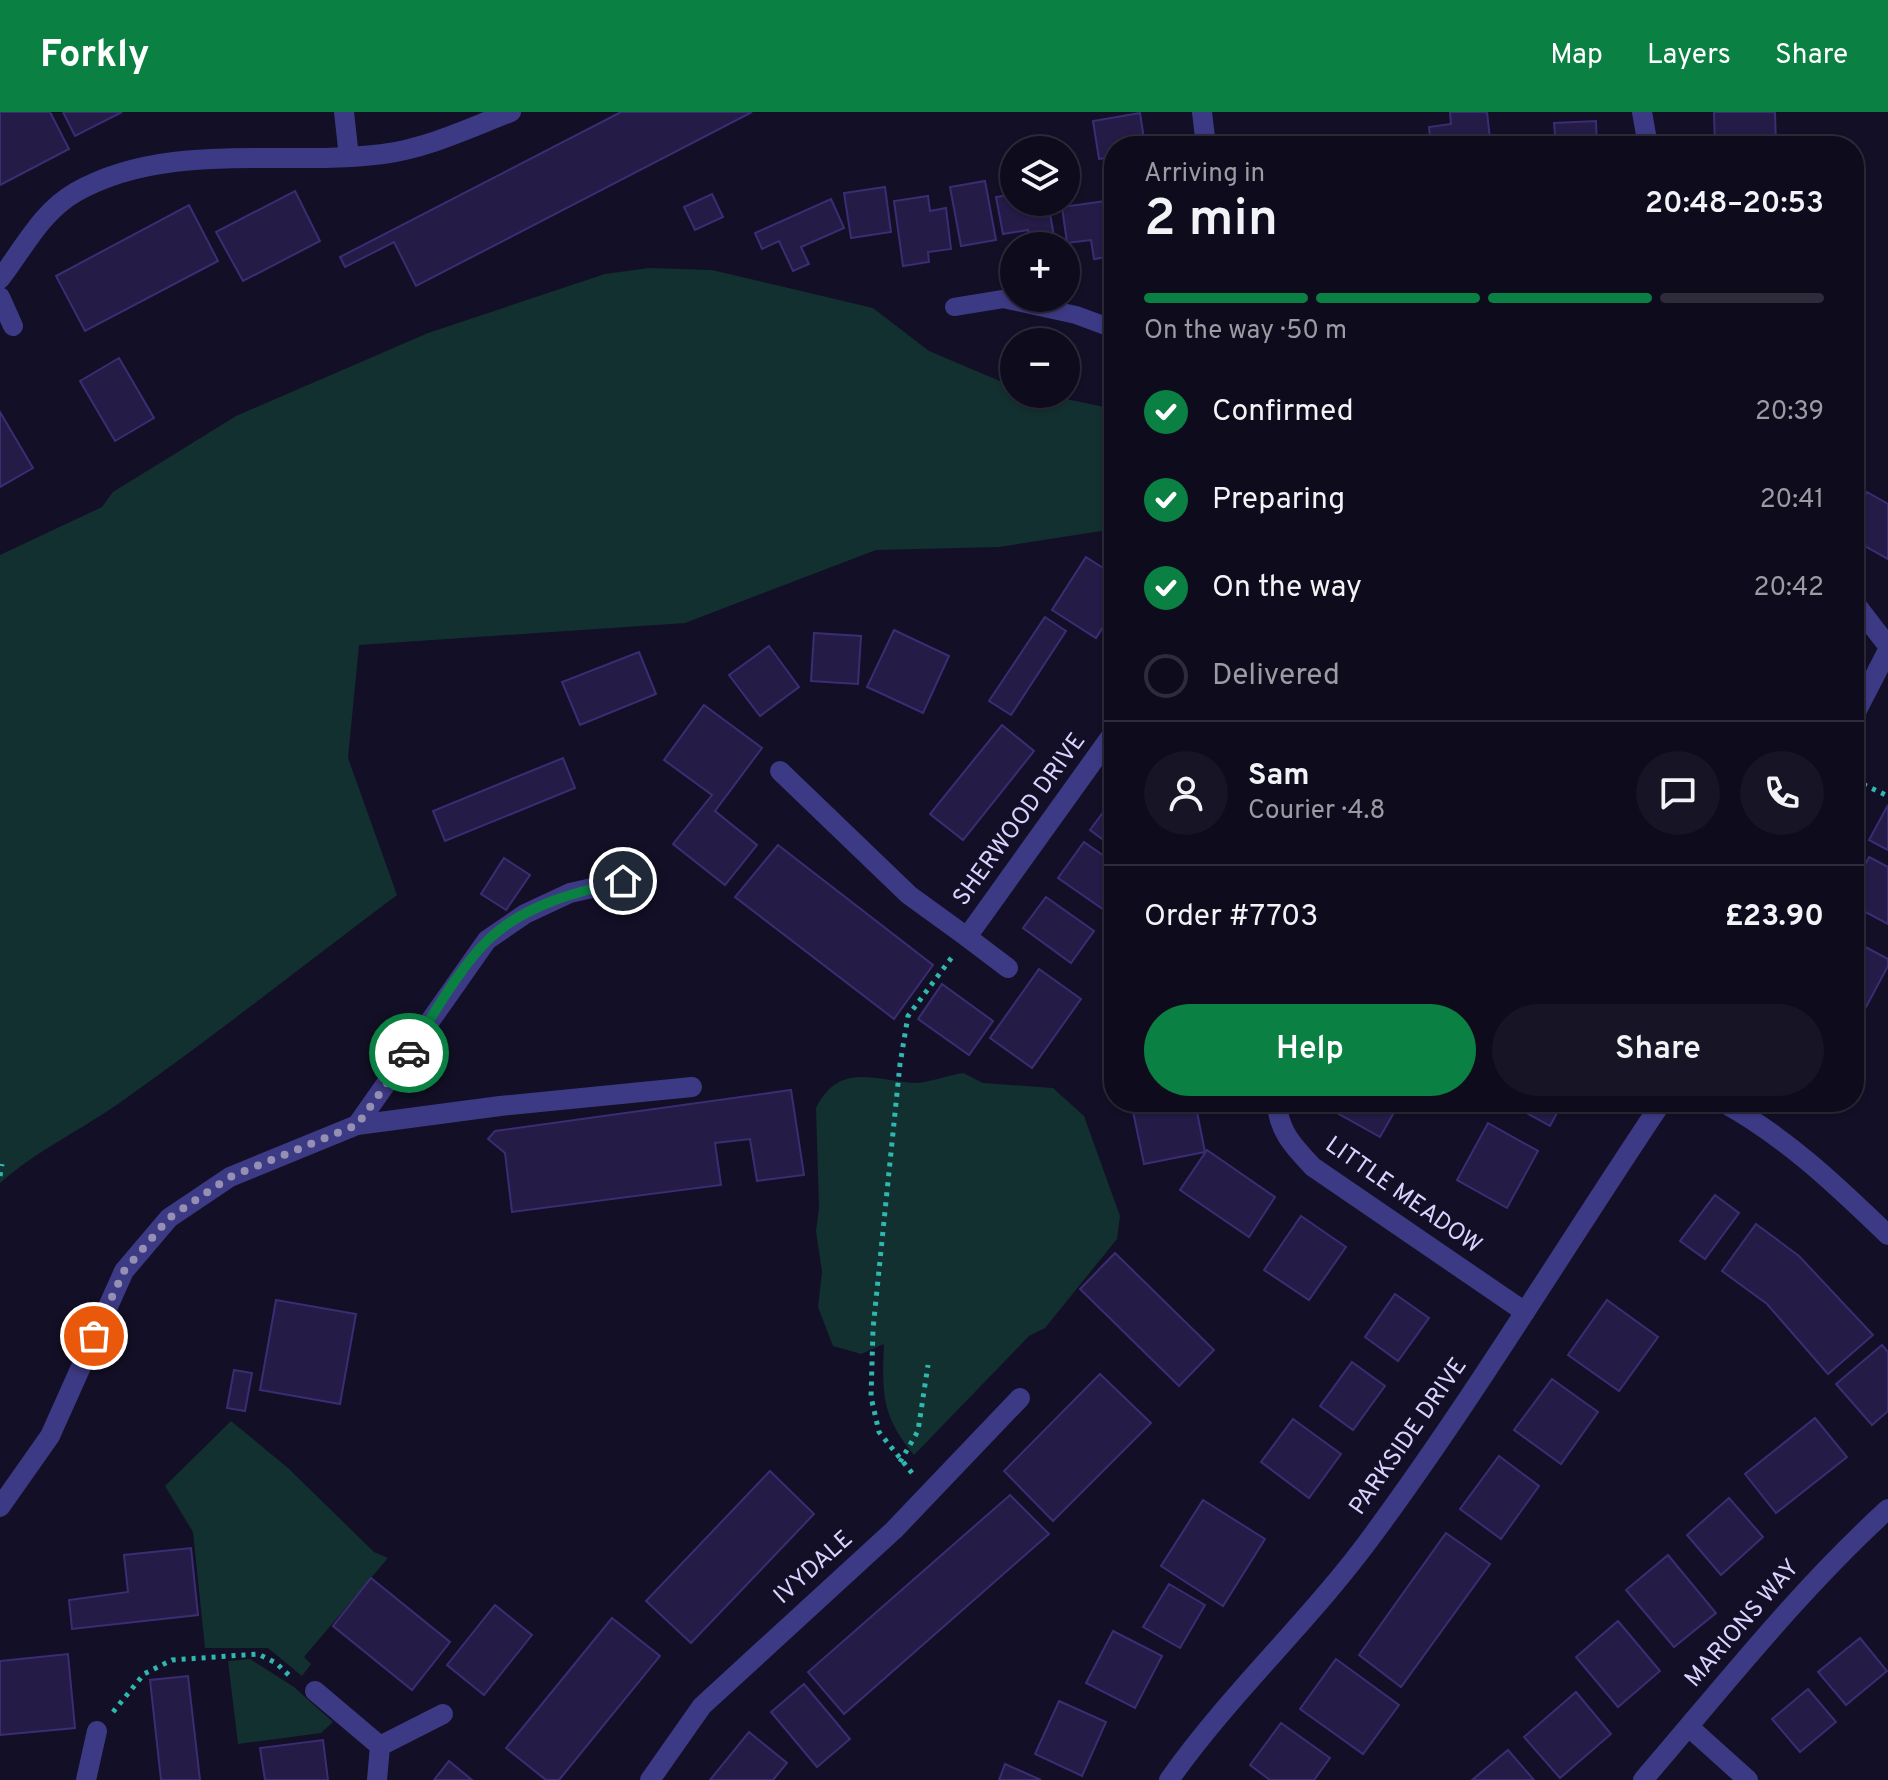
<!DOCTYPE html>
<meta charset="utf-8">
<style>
body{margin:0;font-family:Overpass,sans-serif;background:#171425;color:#f1f3f6;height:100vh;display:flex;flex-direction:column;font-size:30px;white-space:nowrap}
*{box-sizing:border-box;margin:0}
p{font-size:26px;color:#9b9ba3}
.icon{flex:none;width:44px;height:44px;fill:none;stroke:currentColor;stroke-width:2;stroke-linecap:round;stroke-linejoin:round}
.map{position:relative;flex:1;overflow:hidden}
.drawer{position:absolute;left:1104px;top:24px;width:760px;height:976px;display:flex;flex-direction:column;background:#0e0b1c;border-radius:32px;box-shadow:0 2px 6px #0004,0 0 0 2px #2e2b3b}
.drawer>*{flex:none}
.tools{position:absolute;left:1000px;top:24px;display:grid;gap:16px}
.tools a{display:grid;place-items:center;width:80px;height:80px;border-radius:50%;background:#0e0b1c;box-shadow:0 2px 6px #0004,0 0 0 2px #2e2b3b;font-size:40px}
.pin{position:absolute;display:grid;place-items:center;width:68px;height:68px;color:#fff;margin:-34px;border:4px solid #fff;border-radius:50%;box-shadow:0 2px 8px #0007}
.courier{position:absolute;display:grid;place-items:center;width:80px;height:80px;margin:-40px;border:6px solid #0b8043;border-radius:50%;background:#fff;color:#222;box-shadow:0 2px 10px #0007}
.overview em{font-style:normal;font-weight:600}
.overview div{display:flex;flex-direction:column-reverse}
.overview{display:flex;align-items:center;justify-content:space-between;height:136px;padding:0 40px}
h1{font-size:52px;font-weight:600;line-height:60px}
.bar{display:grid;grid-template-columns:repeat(4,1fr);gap:12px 8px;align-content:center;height:96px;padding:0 40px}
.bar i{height:10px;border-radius:6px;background:#2e2b3b}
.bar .selected{background:#0b8043}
.bar p{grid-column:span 4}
.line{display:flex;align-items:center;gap:20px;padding:0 40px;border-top:2px solid #2e2b3b}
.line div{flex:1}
.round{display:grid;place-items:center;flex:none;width:84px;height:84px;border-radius:42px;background:#171425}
ol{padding:0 40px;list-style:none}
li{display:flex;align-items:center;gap:24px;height:88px}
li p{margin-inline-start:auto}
li .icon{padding:8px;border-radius:50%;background:#0b8043;color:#fff;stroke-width:4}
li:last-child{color:#9b9ba3}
li i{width:44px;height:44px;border:4px solid #2e2b3b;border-radius:50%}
.action{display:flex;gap:16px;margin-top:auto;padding:16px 40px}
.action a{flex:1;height:92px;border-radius:48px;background:#0b8043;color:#fff;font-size:32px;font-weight:600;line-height:92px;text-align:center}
.action a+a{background:#171425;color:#f1f3f6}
header{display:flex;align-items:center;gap:48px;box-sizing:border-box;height:112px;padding:0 40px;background:#0b8043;color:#fff}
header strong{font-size:38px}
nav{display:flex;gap:44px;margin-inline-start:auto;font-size:28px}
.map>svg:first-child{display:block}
</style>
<header>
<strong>Forkly</strong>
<nav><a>Map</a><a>Layers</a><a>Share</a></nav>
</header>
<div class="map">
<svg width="1888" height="1668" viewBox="0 0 1888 1668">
<rect width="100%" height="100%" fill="#130f26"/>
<!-- green -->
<g fill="#12302f">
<path d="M649 156 712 158 873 196 929 239 1014 275V282H1042L1114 297V417L999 435 876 438 685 511 359 533 348 646 397 783C309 849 222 918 132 982 88 1015 41 1035 0 1071V443L102 395 113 380 236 304 428 221 605 162Z"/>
<path d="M963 961 983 971 1053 976 1084 1004 1120 1104 1117 1127 1045 1216 1029 1224 914 1343C881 1304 882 1280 884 1232L861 1242 833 1234 818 1195 822 1160 816 1119 819 1096 816 996C839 950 874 968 914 971 929 971 948 963 963 961Z"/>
<path d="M231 1309 288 1356 374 1440 388 1446 304 1545 311 1552 302 1564 268 1536H205L193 1420 165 1374Z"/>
<path d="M250 1547 294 1575 333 1610 321 1621 238 1632 228 1549Z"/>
</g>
<!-- building -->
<g fill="#241b47" stroke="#3b2d73" stroke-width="2">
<path d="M0 0H50L69 37 0 73Z"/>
<path d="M63 0H122L75 24Z"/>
<path d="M621 0H752L416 174 394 130 345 155 340 145Z"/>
<path d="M1450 0H1487L1490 27 1476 29V34H1431L1429 15 1451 12Z"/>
<path d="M1714 0H1775L1776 34H1715Z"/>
<path d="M1140 1 1145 34H1114V45L1099 47 1093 9Z"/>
<path d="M1596 9 1597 34H1556L1554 11Z"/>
<path d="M985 69 996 128 961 134 950 75Z"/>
<path d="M885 75 891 120 851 126 844 81Z"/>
<path d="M295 79 320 129 243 169 216 120Z"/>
<path d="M712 82 723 105 695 118 684 95Z"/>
<path d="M1014 82V90H1048L1055 130 1031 134 1028 118 1003 122 996 85Z"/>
<path d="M928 84 930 99 946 96 951 137 928 140 929 150 903 154 894 89Z"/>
<path d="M831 87 844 116 801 135 809 152 793 159 779 129 762 137 755 121Z"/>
<path d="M1113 88 1114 144 1094 147 1091 128 1067 131 1062 95Z"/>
<path d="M189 93 218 149 85 219 56 164Z"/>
<path d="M119 246 154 306 115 329 80 269Z"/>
<path d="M0 300 33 356 0 375Z"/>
<path d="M1867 380 1888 392V447L1854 428V402Z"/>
<path d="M1086 445 1114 463V498L1096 526 1052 498Z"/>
<path d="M1045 505 1066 519 1011 603 989 589Z"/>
<path d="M894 518 949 544 923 601 867 575Z"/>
<path d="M814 521 861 524 858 572 811 569Z"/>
<path d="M769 534 799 575 760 604 729 563Z"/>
<path d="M639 540 656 582 580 613 562 570Z"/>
<path d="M704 593 762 636 715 699 757 733 725 773 673 732 712 683 664 648Z"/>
<path d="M1002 613 1034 639 963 728 930 702Z"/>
<path d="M563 646 575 676 445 729 433 699Z"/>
<path d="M1113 687H1114V736L1090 718Z"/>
<path d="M1888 693V738L1869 728Z"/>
<path d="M1084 730 1114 751V789L1107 800 1058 766Z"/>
<path d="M778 733 933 853 894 907 735 785Z"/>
<path d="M1869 745 1888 755V812L1854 794V774Z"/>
<path d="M504 746 530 763 506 798 481 782Z"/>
<path d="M1046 785 1094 819 1071 851 1023 816Z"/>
<path d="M1854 829 1888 847V854L1865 897 1854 892Z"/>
<path d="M1039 857 1081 887 1032 956 990 926Z"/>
<path d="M942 872 993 909 969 943 918 907Z"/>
<path d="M791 978 804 1063 757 1069 750 1027 715 1031 721 1073 512 1100 505 1041 488 1027 495 1019Z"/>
<path d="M1131 990H1195L1205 1040 1144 1052Z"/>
<path d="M1334 990H1400L1380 1025 1330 997Z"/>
<path d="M1507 990H1563L1550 1014Z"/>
<path d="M1488 1011 1538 1039 1507 1096 1457 1068Z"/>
<path d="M1207 1038 1275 1085 1249 1125 1180 1078Z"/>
<path d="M1715 1083 1739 1101 1705 1147 1680 1129Z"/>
<path d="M1301 1104 1346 1135 1309 1188 1264 1158Z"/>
<path d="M1756 1112 1799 1144 1873 1223 1828 1262 1767 1192 1722 1159Z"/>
<path d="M1115 1141 1214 1238 1179 1274 1080 1177Z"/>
<path d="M1395 1182 1429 1206 1398 1249 1365 1225Z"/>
<path d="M276 1188 356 1202 340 1292 260 1278Z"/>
<path d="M1607 1188 1658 1225 1619 1279 1568 1243Z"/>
<path d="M1882 1233 1888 1240V1299L1872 1313 1836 1272Z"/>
<path d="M1352 1250 1385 1274 1353 1318 1320 1294Z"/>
<path d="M234 1258 252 1261 245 1299 227 1296Z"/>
<path d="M1100 1262 1151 1311 1053 1409 1004 1359Z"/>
<path d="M1552 1267 1598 1300 1561 1352 1514 1318Z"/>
<path d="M1815 1306 1847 1345 1776 1401 1745 1362Z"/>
<path d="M1293 1307 1341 1342 1309 1386 1261 1350Z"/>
<path d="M1499 1344 1539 1374 1501 1427 1460 1397Z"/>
<path d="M770 1359 814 1402 691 1531 646 1489Z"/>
<path d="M1010 1383 1049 1422 844 1602 808 1560Z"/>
<path d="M1729 1386 1763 1425 1721 1463 1687 1423Z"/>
<path d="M1203 1388 1265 1427 1223 1494 1161 1454Z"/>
<path d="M1446 1421 1490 1452 1401 1575 1359 1543Z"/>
<path d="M191 1436 198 1503 72 1517 69 1488 128 1480 124 1443Z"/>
<path d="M1668 1443 1716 1501 1674 1535 1626 1478Z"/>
<path d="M371 1466 450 1530 412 1578 333 1514Z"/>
<path d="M1169 1472 1205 1493 1180 1536 1143 1515Z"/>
<path d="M495 1493 532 1523 484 1583 447 1553Z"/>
<path d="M612 1506 660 1544 559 1668H546L506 1636Z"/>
<path d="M1618 1509 1660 1559 1618 1595 1576 1545Z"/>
<path d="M1113 1519 1162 1544 1135 1596 1086 1571Z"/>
<path d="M1860 1526 1887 1559 1846 1593 1818 1560Z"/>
<path d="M68 1542 75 1616 0 1623V1549Z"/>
<path d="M1336 1547 1399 1593 1363 1642 1300 1597Z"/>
<path d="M188 1564 200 1668H161L150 1568Z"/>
<path d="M804 1572 850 1627 817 1655 771 1600Z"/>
<path d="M1808 1577 1836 1610 1800 1640 1772 1607Z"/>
<path d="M1576 1580 1611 1622 1560 1666 1524 1625Z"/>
<path d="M1059 1589 1106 1610 1082 1664 1035 1642Z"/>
<path d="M1281 1611 1330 1646 1314 1668H1270L1250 1653Z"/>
<path d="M749 1620 787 1651 773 1668H710Z"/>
<path d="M323 1628 328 1668H265L260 1636Z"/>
<path d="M1508 1638 1534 1668H1472Z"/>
<path d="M449 1649 472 1668H434Z"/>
<path d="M1005 1652 1041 1668H999Z"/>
</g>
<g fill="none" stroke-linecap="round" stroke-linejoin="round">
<!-- path -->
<g stroke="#2fb8b0" stroke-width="5" stroke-dasharray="4 6" stroke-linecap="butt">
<path d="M1854 668 1888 684"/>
<path d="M0 1064 2 1052"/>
<path d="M900 1350 918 1319 928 1253"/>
<path d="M912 1361 879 1320 871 1285 873 1217 900 952 908 904 952 845"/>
<path d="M113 1600 144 1562 172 1548 258 1542 276 1551 293 1567"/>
</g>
<!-- lane -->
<path stroke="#3d3a85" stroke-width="18" d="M954 195 1003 187 1076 203 1114 217"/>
<!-- street -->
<g stroke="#3d3a85" stroke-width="20">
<path d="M344 0 349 45"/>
<path d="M1202 0 1206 34"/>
<path d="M1642 0 1648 34"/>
<path d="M0 167C24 136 41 100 76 80 168 28 283 55 383 42 428 36 469 16 511 0"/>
<path d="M0 185 13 214"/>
<path d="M1854 490 1888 534"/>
<path d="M1854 604 1888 538"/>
<path d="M780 659 909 783 967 825 1114 620"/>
<path d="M967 825 1008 856"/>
<path d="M1277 990C1278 1019 1294 1035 1313 1055L1525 1200"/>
<path d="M1722 990C1786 1025 1836 1073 1888 1123"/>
<path d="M357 1013 487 828 525 802 570 781 623 769"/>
<path d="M0 1395 50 1324 124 1159 169 1106 230 1065 357 1013 500 994 692 975"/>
<path d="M315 1579 380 1634 377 1668"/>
<path d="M1689 1615 1748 1668"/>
<path d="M380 1634 443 1602"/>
<path d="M86 1668 97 1619"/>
<path d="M650 1668 702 1594 894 1418 1020 1286"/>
<path d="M1169 1668C1231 1580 1312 1507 1375 1420 1477 1281 1566 1133 1662 990"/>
<path d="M1643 1668C1723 1575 1798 1479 1888 1397"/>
</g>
</g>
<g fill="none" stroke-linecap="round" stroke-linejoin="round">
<!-- done -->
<path stroke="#948fb3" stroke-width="8" stroke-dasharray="0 14.4" d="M94 1224 124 1159 169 1106 230 1065 357 1013 409 941"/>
<!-- route -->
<path stroke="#0b8043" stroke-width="10" d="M409 941C430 908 460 855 488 828 524 793 576 780 623 769"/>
</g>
<g text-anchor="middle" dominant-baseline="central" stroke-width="6" stroke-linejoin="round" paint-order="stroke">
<!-- street labels -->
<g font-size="24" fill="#d9d4ff" stroke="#130f26">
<text transform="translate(1020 708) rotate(-54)">SHERWOOD DRIVE</text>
<text transform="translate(1403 1084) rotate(35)">LITTLE MEADOW</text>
<text transform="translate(1409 1325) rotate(-55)">PARKSIDE DRIVE</text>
<text transform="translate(814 1456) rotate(-42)">IVYDALE</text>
<text transform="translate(1743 1512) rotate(-49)">MARIONS WAY</text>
</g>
</g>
</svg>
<div class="tools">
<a><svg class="icon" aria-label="layers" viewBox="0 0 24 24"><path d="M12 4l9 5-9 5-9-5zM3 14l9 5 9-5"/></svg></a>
<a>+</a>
<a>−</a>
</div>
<div class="pin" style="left:94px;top:1224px;background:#ea580c"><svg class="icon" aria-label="bag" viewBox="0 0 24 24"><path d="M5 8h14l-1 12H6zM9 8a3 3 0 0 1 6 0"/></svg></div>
<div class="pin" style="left:623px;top:769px;background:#1f2937"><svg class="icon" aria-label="home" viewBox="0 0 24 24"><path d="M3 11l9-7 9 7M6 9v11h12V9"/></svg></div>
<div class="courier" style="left:409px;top:941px"><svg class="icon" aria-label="car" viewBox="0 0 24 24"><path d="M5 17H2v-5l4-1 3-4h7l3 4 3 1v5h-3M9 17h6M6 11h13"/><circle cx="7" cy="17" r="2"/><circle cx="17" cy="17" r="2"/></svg></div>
<section class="drawer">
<div class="overview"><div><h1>2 min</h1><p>Arriving in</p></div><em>20:48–20:53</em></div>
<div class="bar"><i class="selected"></i><i class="selected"></i><i class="selected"></i><i></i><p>On the way · 50 m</p></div>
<ol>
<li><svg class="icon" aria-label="check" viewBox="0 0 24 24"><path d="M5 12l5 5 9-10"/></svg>Confirmed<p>20:39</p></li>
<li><svg class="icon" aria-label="check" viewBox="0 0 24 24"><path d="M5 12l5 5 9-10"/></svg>Preparing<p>20:41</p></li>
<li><svg class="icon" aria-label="check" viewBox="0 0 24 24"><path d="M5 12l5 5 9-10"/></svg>On the way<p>20:42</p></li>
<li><i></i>Delivered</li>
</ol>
<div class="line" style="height:144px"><a class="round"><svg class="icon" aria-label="person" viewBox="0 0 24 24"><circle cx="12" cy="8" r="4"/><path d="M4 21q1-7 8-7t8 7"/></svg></a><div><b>Sam</b><p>Courier · 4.8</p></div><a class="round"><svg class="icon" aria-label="chat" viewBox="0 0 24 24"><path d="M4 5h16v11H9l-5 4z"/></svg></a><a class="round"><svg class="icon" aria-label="phone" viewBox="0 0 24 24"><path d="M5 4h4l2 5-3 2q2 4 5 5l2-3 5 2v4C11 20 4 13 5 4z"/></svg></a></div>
<div class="line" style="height:104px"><div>Order #7703</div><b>£23.90</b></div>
<div class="action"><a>Help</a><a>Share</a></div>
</section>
</div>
